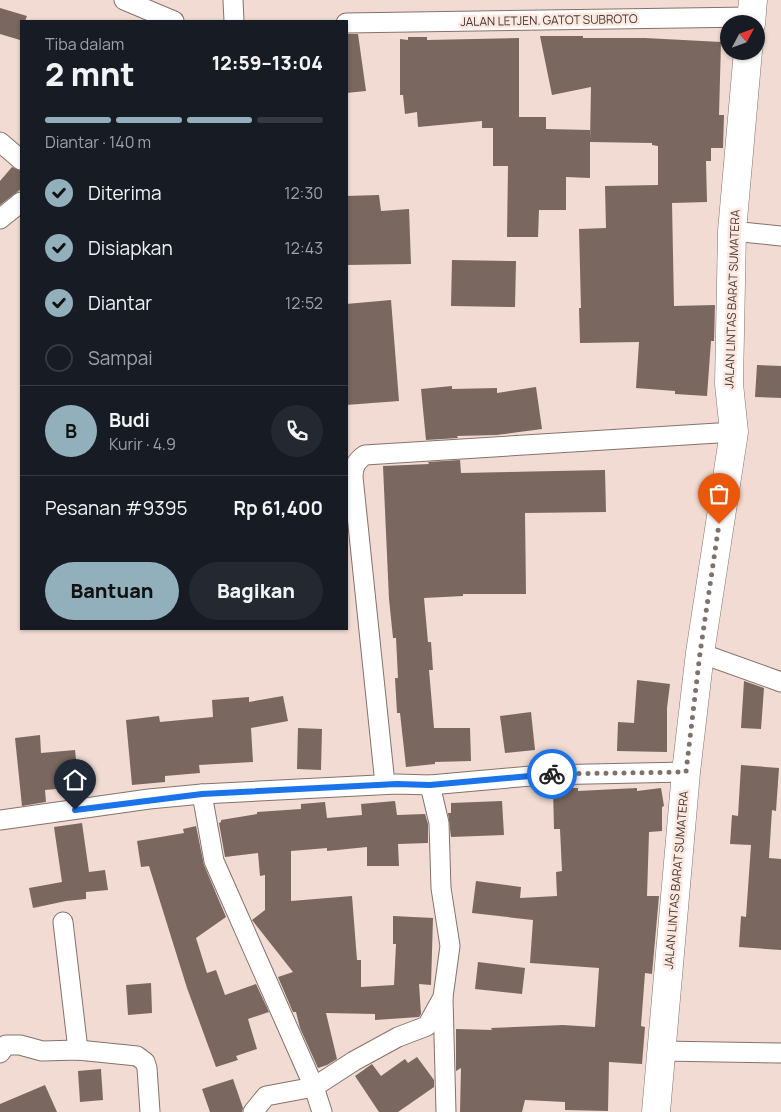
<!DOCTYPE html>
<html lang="id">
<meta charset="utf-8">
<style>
body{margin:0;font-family:Manrope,sans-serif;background:#242831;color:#f1f3f6;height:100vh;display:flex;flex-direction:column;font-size:19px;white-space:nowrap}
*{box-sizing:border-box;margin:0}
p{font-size:16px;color:#9ea1a6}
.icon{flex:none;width:28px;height:28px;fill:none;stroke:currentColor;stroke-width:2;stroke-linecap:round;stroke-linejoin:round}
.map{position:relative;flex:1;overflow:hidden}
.sheet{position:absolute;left:20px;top:20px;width:328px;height:610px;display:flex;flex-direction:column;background:#171b24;border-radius:0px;box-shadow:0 1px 4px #0004}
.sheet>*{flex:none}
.needle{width:32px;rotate:49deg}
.buttons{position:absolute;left:720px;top:15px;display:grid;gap:10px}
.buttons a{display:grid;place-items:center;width:45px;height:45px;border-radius:50%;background:#171b24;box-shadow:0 1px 4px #0004;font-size:25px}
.pin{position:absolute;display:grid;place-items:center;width:42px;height:42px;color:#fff;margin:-51px -21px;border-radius:50% 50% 50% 0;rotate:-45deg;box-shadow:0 0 5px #0007}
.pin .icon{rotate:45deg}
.courier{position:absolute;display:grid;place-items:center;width:50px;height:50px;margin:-25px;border:4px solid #1a73e8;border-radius:50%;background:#fff;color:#222;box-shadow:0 1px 6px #0007}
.summary em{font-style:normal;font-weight:800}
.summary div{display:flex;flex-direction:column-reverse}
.summary{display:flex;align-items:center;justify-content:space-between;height:85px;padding:0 25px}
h1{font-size:32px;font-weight:800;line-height:38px}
.bar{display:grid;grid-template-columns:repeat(4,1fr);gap:8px 5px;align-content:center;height:60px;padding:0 25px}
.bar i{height:6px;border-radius:4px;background:#363941}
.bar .selected{background:#92b0bc}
.bar p{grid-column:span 4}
.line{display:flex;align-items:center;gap:12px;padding:0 25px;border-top:1px solid #363941}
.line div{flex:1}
.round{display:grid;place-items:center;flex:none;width:52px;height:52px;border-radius:26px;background:#242831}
ol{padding:0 25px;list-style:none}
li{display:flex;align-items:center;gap:15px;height:55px}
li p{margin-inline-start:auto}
li .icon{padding:5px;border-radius:50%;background:#92b0bc;color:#111;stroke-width:4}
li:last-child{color:#9ea1a6}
li i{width:28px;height:28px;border:2px solid #363941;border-radius:50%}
.action{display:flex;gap:10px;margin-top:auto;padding:10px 25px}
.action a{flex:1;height:58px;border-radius:30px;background:#92b0bc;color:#111;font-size:20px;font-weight:800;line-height:58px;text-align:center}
.action a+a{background:#242831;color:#f1f3f6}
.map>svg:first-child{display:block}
</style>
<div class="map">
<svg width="781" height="1112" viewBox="0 0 781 1112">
<rect width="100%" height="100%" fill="#f1dbd2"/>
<!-- building -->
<g fill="#7a675f">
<path d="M0 8 27 16 25 21H21L20 40 0 34Z"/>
<path d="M346 34H358L366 91 346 93Z"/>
<path d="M540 36H583V38H645L721 42 719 115H724L723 148H711V161H706L707 202 672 203 674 306 715 305 714 341H711L707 396 675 394V391L636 388 639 342 580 343 579 308H581L579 229 606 228 605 186 658 185V146L652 145V143L590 142 591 87 552 95Z"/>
<path d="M408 37H427V40L519 38V117H546V129L590 130V178L566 177V210H539L538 237H507L508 166H493V128H482V121L418 127 417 112 405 114 403 95H400V39L408 40Z"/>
<path d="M12 167 21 171V189L0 205V181Z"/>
<path d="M379 195 381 211 409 209 411 264 346 265V196Z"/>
<path d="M452 260 516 261 515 307 451 306Z"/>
<path d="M391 300 399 401 346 405V304Z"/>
<path d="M757 365 781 366V398L755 397Z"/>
<path d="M452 386V389L497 388V393L536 387 542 429 497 435 457 436 458 438 426 440 421 389Z"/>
<path d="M460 460 461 473 605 470 606 512 525 513 526 594H463V596L424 598 428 642H431L433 670H429L434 728H470L471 761 435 762V764L406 767 400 713H397L395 678H398L396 638H393L389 599 383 466 429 464 428 462Z"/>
<path d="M637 680 670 684 667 708V752L617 751 618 722 634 723Z"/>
<path d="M744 681 764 688 761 729 741 728Z"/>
<path d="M283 696 288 721 251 728 253 762 199 765 200 773 165 776V782L132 785 126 720 159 716 160 722 213 717 212 700 249 697V702Z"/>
<path d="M531 712 535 750 505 753 500 716Z"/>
<path d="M298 728 322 729 321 770 297 769Z"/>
<path d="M40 735 41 753 75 750 79 787 45 790 46 802 22 806 15 738Z"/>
<path d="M741 765 779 768 776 811 772 810 769 858 781 859V950L739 947 741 916 746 917 751 845 730 844 732 815 738 816Z"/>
<path d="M553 788H578V791L637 788V791L661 788 664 806 662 807V831L649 832 647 896H659L652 974 645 973 641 1026 645 1027 642 1064 609 1062 608 1111 565 1110V1102L525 1100 522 1112H460L461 1068 456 1071V1029L492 1030 491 1028 563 1025 595 1027 599 968 530 963 533 920 472 913 476 881 521 887 520 898 557 896 556 872 562 871 560 829H554Z"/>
<path d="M395 801 397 815 425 814 428 824V843L398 844 399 866H367V847L327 851V848L291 851V901L352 896 357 960H361V987L394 985 396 944H393V916L433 918 431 985 419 984 421 1014 419 1017 375 1020V1014L326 1013 337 1059 327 1065 318 1068 300 1028 296 1012H293L278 977 293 972 252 920 265 910V875L260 876 258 853 225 857 219 823 221 822V820L257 814V812L301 809V804L325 802 327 818 362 815 361 804Z"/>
<path d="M502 801 504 835 451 837 448 813H451V803Z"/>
<path d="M82 823 89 872 105 870 108 890 86 892V899L66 901 33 908 29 888 62 882 54 827Z"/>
<path d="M196 826 204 865 226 917 196 938 207 973 216 970 225 995 256 984 269 1012 248 1019 257 1049 236 1056 238 1060 216 1067 187 988 149 866 141 867 137 841 184 833 183 829Z"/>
<path d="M478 962 525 968 522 994 475 989Z"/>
<path d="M151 983 152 1013 128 1015 126 985Z"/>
<path d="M417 1057 434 1080V1087L398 1112H379L355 1076 372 1064 381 1076 405 1059 408 1063Z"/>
<path d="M101 1069 103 1100 80 1102 78 1071Z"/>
<path d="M233 1079 243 1108 242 1112H210L202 1089Z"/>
<path d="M45 1085 57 1112H0V1104Z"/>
</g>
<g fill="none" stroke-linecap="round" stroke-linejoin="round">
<!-- minor casing -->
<g stroke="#86726a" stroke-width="21">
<g id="minor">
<path d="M124 0 174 21"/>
<path d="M233 0 234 21"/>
<path d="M346 23 751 17"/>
<path d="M0 142 21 160"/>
<path d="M0 219 21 202"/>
<path d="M732 231 781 236"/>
<path d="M700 653 781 682"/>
<path d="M385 784 353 477C353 467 356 461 365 455L734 432"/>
<path d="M202 794 214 861 314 1087 322 1112"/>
<path d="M0 820 149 799 202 794 397 784 430 785 542 775 686 772"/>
<path d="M63 922 78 1050"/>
<path d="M443 998 446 1112"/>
<path d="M661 1051 781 1053"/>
<path d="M0 1053 6 1045H20L42 1051 78 1050 137 1056 145 1062 147 1068 150 1112"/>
<path d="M253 1112 266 1096 314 1087 354 1061 398 1037 427 1026 443 997 450 946 441 888 439 823 430 785"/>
</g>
</g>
<!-- trunk casing -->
<g stroke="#86726a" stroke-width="29">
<g id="trunk">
<path d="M751 24 753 0"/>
<path d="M656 1112 686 772 700 653 734 432 729 384 732 231 748 51"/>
</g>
</g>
<!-- minor -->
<use href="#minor" stroke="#fff" stroke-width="19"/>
<!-- trunk -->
<use href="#trunk" stroke="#fff" stroke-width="28"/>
</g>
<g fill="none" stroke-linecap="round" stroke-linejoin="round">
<!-- done -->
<path stroke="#7f726c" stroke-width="5" stroke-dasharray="0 9" d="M552 774 686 772 700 653 719 524"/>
<!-- route -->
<path stroke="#1a73e8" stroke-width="6" d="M75 810 202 794 397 784 430 785 552 774"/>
</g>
<g text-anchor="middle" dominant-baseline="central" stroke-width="5" stroke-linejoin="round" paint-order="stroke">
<!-- street labels -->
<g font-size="12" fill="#413935" stroke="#fee8df">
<text transform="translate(549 20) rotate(-1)">JALAN LETJEN. GATOT SUBROTO</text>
<text transform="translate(732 299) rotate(-88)">JALAN LINTAS BARAT SUMATERA</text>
<text transform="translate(676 880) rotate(-85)">JALAN LINTAS BARAT SUMATERA</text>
</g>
</g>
</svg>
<div class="buttons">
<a><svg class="needle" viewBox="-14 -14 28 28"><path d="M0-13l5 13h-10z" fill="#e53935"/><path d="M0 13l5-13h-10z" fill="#9ea1a6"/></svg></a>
</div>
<div class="pin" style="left:719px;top:524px;background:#ea580c"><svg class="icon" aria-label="bag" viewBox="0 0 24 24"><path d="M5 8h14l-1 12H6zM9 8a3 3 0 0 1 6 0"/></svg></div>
<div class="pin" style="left:75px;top:810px;background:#1f2937"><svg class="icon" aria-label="home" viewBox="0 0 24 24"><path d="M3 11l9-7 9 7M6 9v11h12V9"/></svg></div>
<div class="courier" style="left:552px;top:774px"><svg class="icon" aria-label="bike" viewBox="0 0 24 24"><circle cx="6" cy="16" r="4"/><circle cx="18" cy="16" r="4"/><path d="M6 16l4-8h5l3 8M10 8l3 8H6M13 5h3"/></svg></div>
<section class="sheet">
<div class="summary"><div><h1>2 mnt</h1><p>Tiba dalam</p></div><em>12:59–13:04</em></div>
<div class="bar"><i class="selected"></i><i class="selected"></i><i class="selected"></i><i></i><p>Diantar · 140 m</p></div>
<ol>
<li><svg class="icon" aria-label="check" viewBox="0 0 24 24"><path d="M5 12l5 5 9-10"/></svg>Diterima<p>12:30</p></li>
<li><svg class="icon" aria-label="check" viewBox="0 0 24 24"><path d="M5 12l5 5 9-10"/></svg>Disiapkan<p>12:43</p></li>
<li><svg class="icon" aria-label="check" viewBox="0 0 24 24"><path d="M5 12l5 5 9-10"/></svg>Diantar<p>12:52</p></li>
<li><i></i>Sampai</li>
</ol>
<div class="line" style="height:90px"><b class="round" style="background:#92b0bc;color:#111">B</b><div><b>Budi</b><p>Kurir · 4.9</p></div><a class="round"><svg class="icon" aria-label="phone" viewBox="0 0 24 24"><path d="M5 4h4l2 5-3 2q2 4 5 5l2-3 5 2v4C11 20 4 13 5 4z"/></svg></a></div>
<div class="line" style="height:65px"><div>Pesanan #9395</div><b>Rp 61,400</b></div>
<div class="action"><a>Bantuan</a><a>Bagikan</a></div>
</section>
</div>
